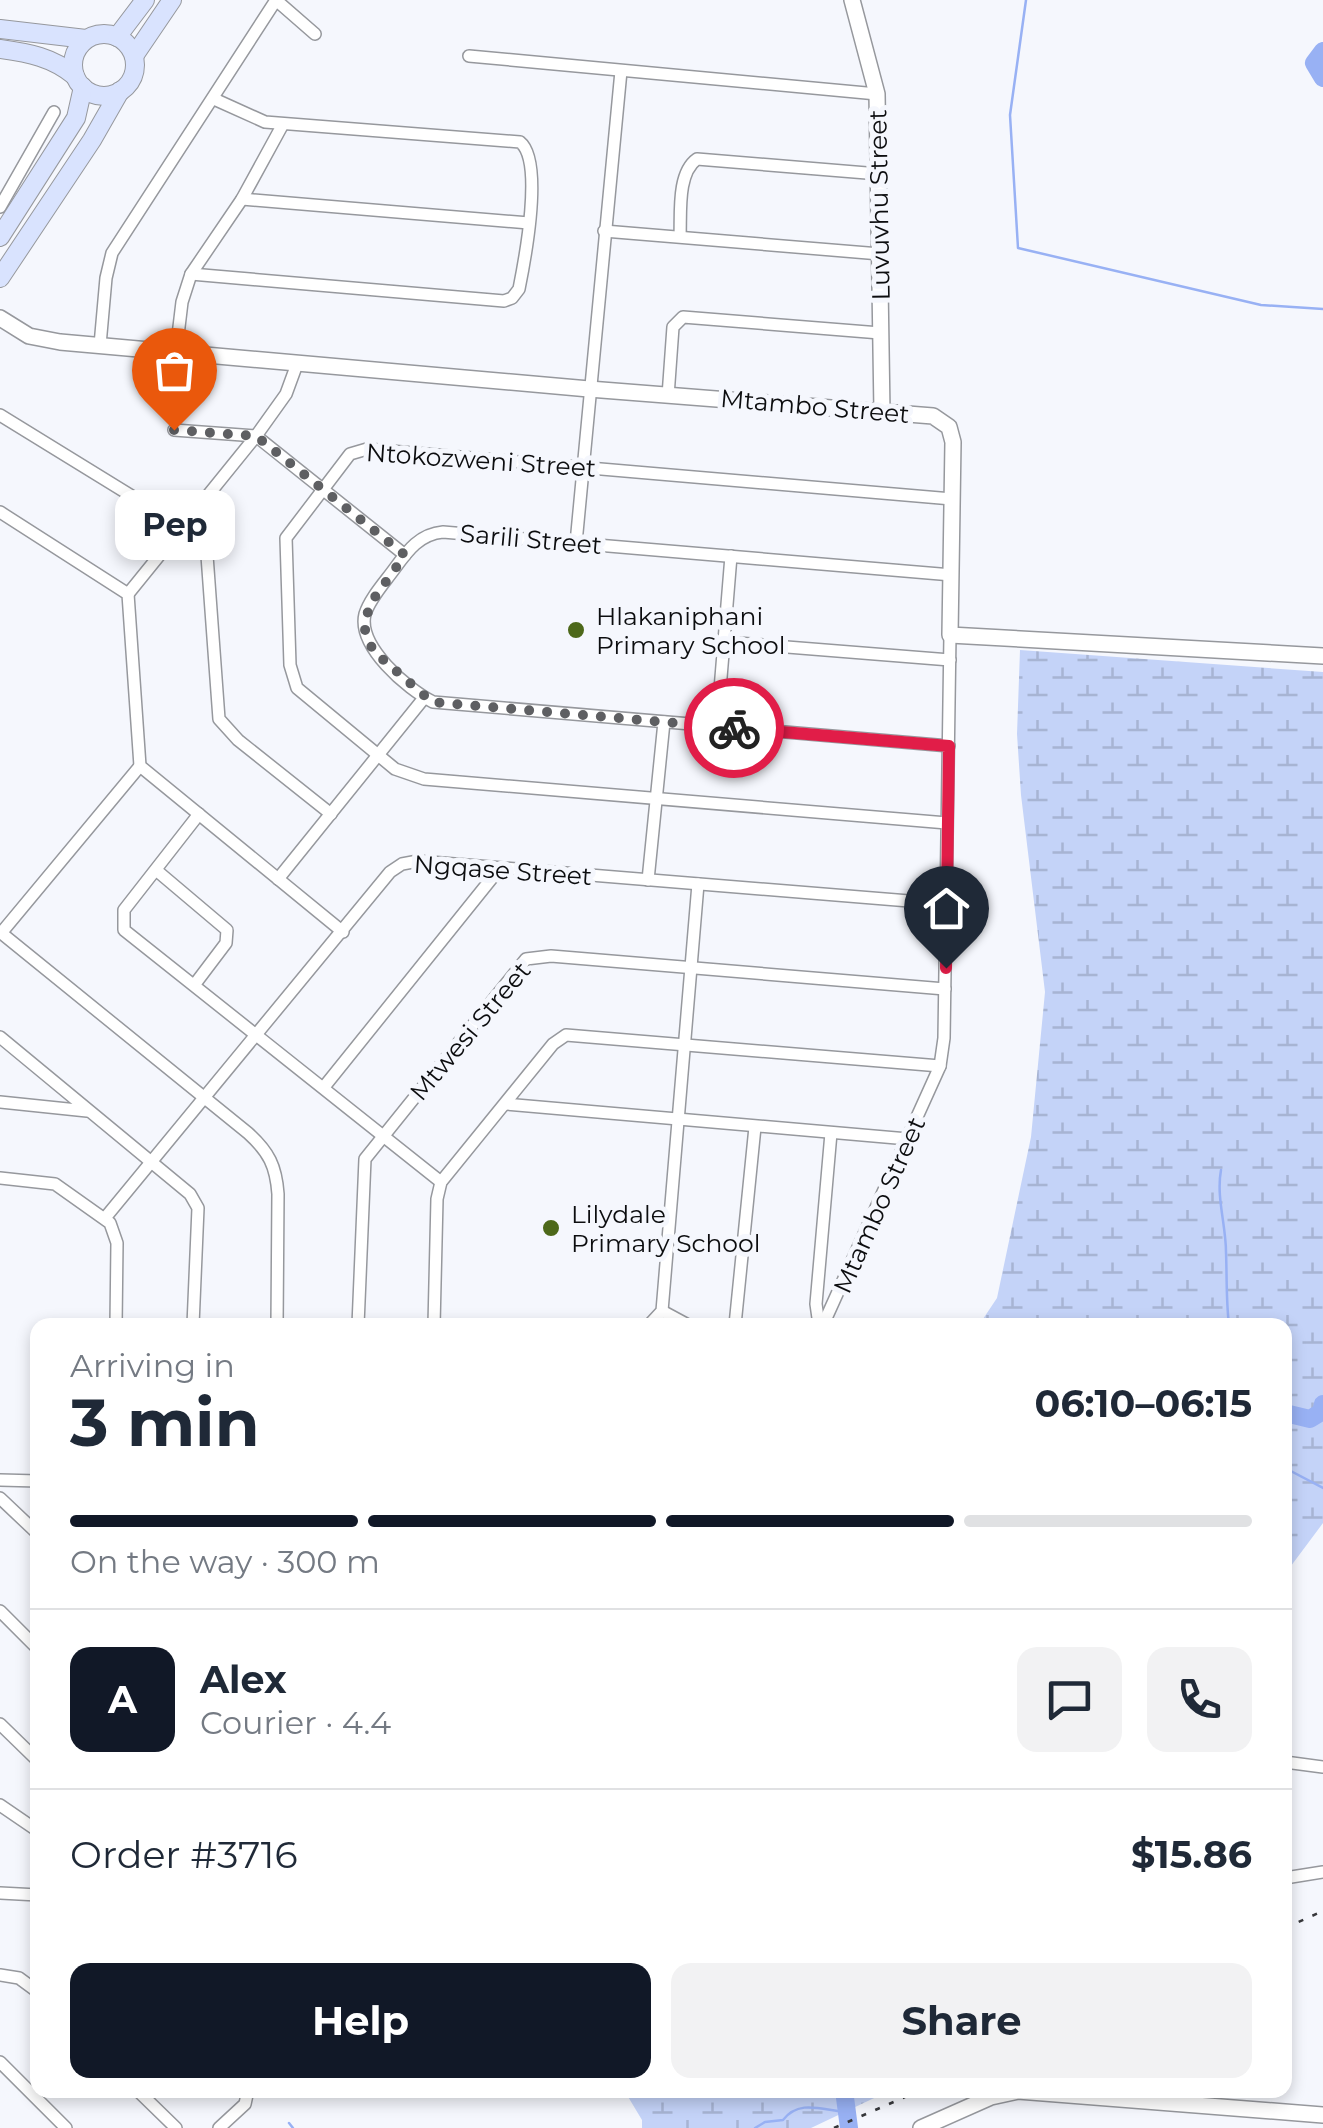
<!DOCTYPE html>
<meta charset="utf-8">
<style>
body{margin:0;font-family:Montserrat,sans-serif;background:#f2f2f3;color:#1f2937;height:100vh;display:flex;flex-direction:column;font-size:38px;white-space:nowrap}
*{box-sizing:border-box;margin:0}
p{font-size:32px;color:#747a83}
.icon{flex:none;width:55px;height:55px;fill:none;stroke:currentColor;stroke-width:2;stroke-linecap:round;stroke-linejoin:round}
.map{position:relative;flex:1;overflow:hidden}
.sheet{position:absolute;left:30px;top:1318px;width:1262px;height:780px;display:flex;flex-direction:column;background:#fff;border-radius:20px;box-shadow:0 5px 15px #0003}
.sheet>*{flex:none}
.pin{position:absolute;display:grid;place-items:center;width:85px;height:85px;color:#fff;margin:-102px -42px;border-radius:50% 50% 50% 0;rotate:-45deg;box-shadow:0 0 10px #0007}
.pin .icon{rotate:45deg}
.courier{position:absolute;display:grid;place-items:center;width:100px;height:100px;margin:-50px;border:8px solid #e11d48;border-radius:50%;background:#fff;color:#222;box-shadow:0 2px 12px #0007}
.bubble{position:absolute;height:70px;border-radius:20px;background:#fff;box-shadow:0 5px 15px #0003;font-size:32px;font-weight:700;line-height:70px;text-align:center}
.overview em{font-style:normal;font-weight:700}
.overview div{display:flex;flex-direction:column-reverse}
.overview{display:flex;align-items:center;justify-content:space-between;height:170px;padding:0 40px}
h1{font-size:65px;font-weight:700;line-height:75px}
.bar{display:grid;grid-template-columns:repeat(4,1fr);gap:15px 10px;align-content:center;height:120px;padding:0 40px}
.bar i{height:12px;border-radius:8px;background:#e0e1e3}
.bar .selected{background:#111827}
.bar p{grid-column:span 4}
.line{display:flex;align-items:center;gap:25px;padding:0 40px;border-top:2px solid #e0e1e3}
.line div{flex:1}
.round{display:grid;place-items:center;flex:none;width:105px;height:105px;border-radius:20px;background:#f2f2f3}
.cta{display:flex;gap:20px;margin-top:auto;padding:20px 40px}
.cta a{flex:1;height:115px;border-radius:20px;background:#111827;color:#fff;font-size:40px;font-weight:700;line-height:115px;text-align:center}
.cta a+a{background:#f2f2f3;color:#1f2937}
.map>svg:first-child{display:block}
</style>
<div class="map">
<svg width="1323" height="2128" viewBox="0 0 1323 2128">
<defs>
<pattern id="wetland-marsh" width="20" height="14" patternUnits="userSpaceOnUse" patternTransform="scale(2.5)"><rect width="20" height="14" fill="#c4d3f8"/><path d="M1 5h8M5 5V1M11 12h8M15 12V8" fill="none" stroke="#a7b4d3"/></pattern>
</defs>
<rect width="100%" height="100%" fill="#f5f7fd"/>
<!-- wetland -->
<g fill="url(#wetland-marsh)">
<path d="M1020 650 1323 672V1523L1285 1574V1325H979L997 1298 1031 1137 1045 992 1021 795 1017 734Z"/>
<path d="M624 2090H891L811 2128H642V2120Z"/>
</g>
<g fill="none" stroke-linecap="round" stroke-linejoin="round">
<!-- stream -->
<g stroke="#98b1f4" stroke-width="2.5">
<path d="M1026 0 1010 115 1018 248 1261 305 1323 309"/>
<path d="M1221 1170C1216 1197 1226 1225 1226 1252 1227 1277 1226 1300 1229 1325"/>
<path d="M1285 1468 1323 1488"/>
<path d="M289 2123 293 2128"/>
<path d="M755 2128 765 2122 783 2120C799 2099 822 2110 846 2112"/>
</g>
<!-- river -->
<g stroke="#98b1f4" stroke-width="18">
<path d="M1323 51 1314 63 1323 78"/>
<path d="M1285 1413 1310 1419 1321 1412 1323 1404"/>
<path d="M844 2090 849 2128"/>
</g>
<!-- minor casing -->
<g stroke="#96989d" stroke-width="14">
<g id="minor">
<path d="M276 0 315 34"/>
<path d="M469 56 877 94"/>
<path d="M242 199 529 223"/>
<path d="M0 207 54 112"/>
<path d="M604 231 880 254"/>
<path d="M680 236C681 213 677 173 697 159L879 174"/>
<path d="M191 274 504 301 512 298 519 289C525 259 544 161 520 142L265 122 214 99"/>
<path d="M100 345 106 278 112 253 276 0"/>
<path d="M176 352 182 302 191 274 242 199 283 124"/>
<path d="M668 396 673 327 683 317 880 333"/>
<path d="M0 415 182 527"/>
<path d="M174 430 256 436 405 555"/>
<path d="M203 501 219 719 238 740 331 814"/>
<path d="M0 512 128 594 140 766 343 932"/>
<path d="M576 543 621 71"/>
<path d="M128 594 256 436 286 394 297 364"/>
<path d="M725 642 950 660"/>
<path d="M717 726 731 556"/>
<path d="M949 746 433 702C407 689 357 646 365 614 370 598 385 582 395 568 408 550 420 534 443 532L952 575"/>
<path d="M199 814 124 910V930L441 1182"/>
<path d="M947 823 424 779 395 769 297 688 290 665 286 538 350 454 367 449 952 499"/>
<path d="M156 870 227 930 226 943 195 984"/>
<path d="M278 879 424 698"/>
<path d="M648 880 664 722"/>
<path d="M0 932 248 1133C269 1152 276 1166 278 1194L277 1325"/>
<path d="M2 932 140 766"/>
<path d="M0 1037 190 1194 198 1208 193 1325"/>
<path d="M324 1087 500 868"/>
<path d="M0 1102 87 1111"/>
<path d="M506 1104 908 1139"/>
<path d="M0 1178 55 1184 110 1223 117 1243 116 1325"/>
<path d="M105 1218 390 872 402 864 418 861 946 904"/>
<path d="M662 1311 688 1325"/>
<path d="M358 1325 365 1159 526 959 551 956 945 989"/>
<path d="M434 1325 437 1199 441 1182 553 1044 566 1035 940 1066"/>
<path d="M649 1325 662 1311 698 884"/>
<path d="M735 1325 755 1127"/>
<path d="M819 1325 816 1304 831 1133"/>
<path d="M823 1325 940 1066 944 1038 950 635"/>
<path d="M0 1480 38 1481"/>
<path d="M0 1498 38 1534"/>
<path d="M0 1611 38 1649"/>
<path d="M0 1724 38 1761"/>
<path d="M1285 1762 1323 1767"/>
<path d="M0 1805 38 1831"/>
<path d="M1285 1878 1323 1872"/>
<path d="M0 1893 38 1895"/>
<path d="M0 1975 19 1978 38 1992"/>
<path d="M0 2062 66 2128"/>
<path d="M137 2090 176 2128"/>
<path d="M219 2128 245 2104 248 2090"/>
</g>
</g>
<!-- tertiary casing -->
<g stroke="#96989d" stroke-width="18">
<g id="tertiary">
<path d="M852 0 877 94 882 412"/>
<path d="M0 318 29 336 60 342 589 389 933 416 949 427 953 442 950 635 1323 656"/>
<path d="M921 2128 991 2097 1018 2091 1323 2115"/>
</g>
</g>
<!-- secondary casing -->
<g stroke="#96989d" stroke-width="20">
<g id="secondary">
<path d="M0 29 86 39"/>
<circle cx="104" cy="65" r="31"/>
<path d="M117 37 145 0"/>
<path d="M0 49C29 53 52 57 75 76"/>
<path d="M134 56 172 0"/>
<path d="M0 237 76 118 83 87"/>
<path d="M0 278 92 140 120 91"/>
</g>
</g>
<!-- minor -->
<use href="#minor" stroke="#fff" stroke-width="11"/>
<!-- tertiary -->
<use href="#tertiary" stroke="#fff" stroke-width="15"/>
<!-- secondary -->
<use href="#secondary" stroke="#d9e3fe" stroke-width="18"/>
<!-- rail -->
<g stroke="#37383b" stroke-width="2.5" stroke-dasharray="5 10" stroke-linecap="butt">
<path d="M1285 1928 1323 1911"/>
<path d="M834 2128 921 2090"/>
</g>
</g>
<g fill="none" stroke-linecap="round" stroke-linejoin="round">
<!-- done -->
<path stroke="#5e5f62" stroke-width="10" stroke-dasharray="0 18" d="M174 430 256 436 405 555 370 604 364 627 373 651 432 702 734 728"/>
<!-- route -->
<path stroke="#e11d48" stroke-width="12" d="M734 728 949 746 946 968"/>
</g>
<!-- markers -->
<g fill="#4d681a" stroke="#f5f7fd" stroke-width="4">
<circle cx="576" cy="630" r="10"/>
<circle cx="551" cy="1228" r="10"/>
</g>
<g text-anchor="middle" dominant-baseline="central" stroke-width="10" stroke-linejoin="round" paint-order="stroke">
<!-- street labels -->
<g font-size="25" fill="#0c0d0f" stroke="#f5f7fd">
<text transform="translate(879 205) rotate(-91)">Luvuvhu Street</text>
<text transform="translate(815 406) rotate(5)">Mtambo Street</text>
<text transform="translate(481 460) rotate(4)">Ntokozweni Street</text>
<text transform="translate(531 539) rotate(5)">Sarili Street</text>
<text transform="translate(503 870) rotate(4)">Ngqase Street</text>
<text transform="translate(470 1031) rotate(-50)">Mtwesi Street</text>
<text transform="translate(879 1205) rotate(-66)">Mtambo Street</text>
</g>
<!-- poi labels -->
<g font-size="25" fill="#0c0d0f" stroke="#f5f7fd" text-anchor="start">
<text x="596" y="616">Hlakaniphani<tspan x="596" dy="29">Primary School</tspan></text>
<text x="571" y="1214">Lilydale<tspan x="571" dy="29">Primary School</tspan></text>
</g>
</g>
</svg>
<div class="pin" style="left:174px;top:430px;background:#ea580c"><svg class="icon" aria-label="bag" viewBox="0 0 24 24"><path d="M5 8h14l-1 12H6zM9 8a3 3 0 0 1 6 0"/></svg></div>
<div class="pin" style="left:946px;top:968px;background:#1f2937"><svg class="icon" aria-label="home" viewBox="0 0 24 24"><path d="M3 11l9-7 9 7M6 9v11h12V9"/></svg></div>
<div class="courier" style="left:734px;top:728px"><svg class="icon" aria-label="bike" viewBox="0 0 24 24"><circle cx="6" cy="16" r="4"/><circle cx="18" cy="16" r="4"/><path d="M6 16l4-8h5l3 8M10 8l3 8H6M13 5h3"/></svg></div>
<div class="bubble" style="left:115px;top:490px;width:120px">Pep</div>
<section class="sheet">
<div class="overview"><div><h1>3 min</h1><p>Arriving in</p></div><em>06:10–06:15</em></div>
<div class="bar"><i class="selected"></i><i class="selected"></i><i class="selected"></i><i></i><p>On the way · 300 m</p></div>
<div class="line" style="height:180px"><b class="round" style="background:#111827;color:#fff">A</b><div><b>Alex</b><p>Courier · 4.4</p></div><a class="round"><svg class="icon" aria-label="chat" viewBox="0 0 24 24"><path d="M4 5h16v11H9l-5 4z"/></svg></a><a class="round"><svg class="icon" aria-label="phone" viewBox="0 0 24 24"><path d="M5 4h4l2 5-3 2q2 4 5 5l2-3 5 2v4C11 20 4 13 5 4z"/></svg></a></div>
<div class="line" style="height:130px"><div>Order #3716</div><b>$15.86</b></div>
<div class="cta"><a>Help</a><a>Share</a></div>
</section>
</div>
